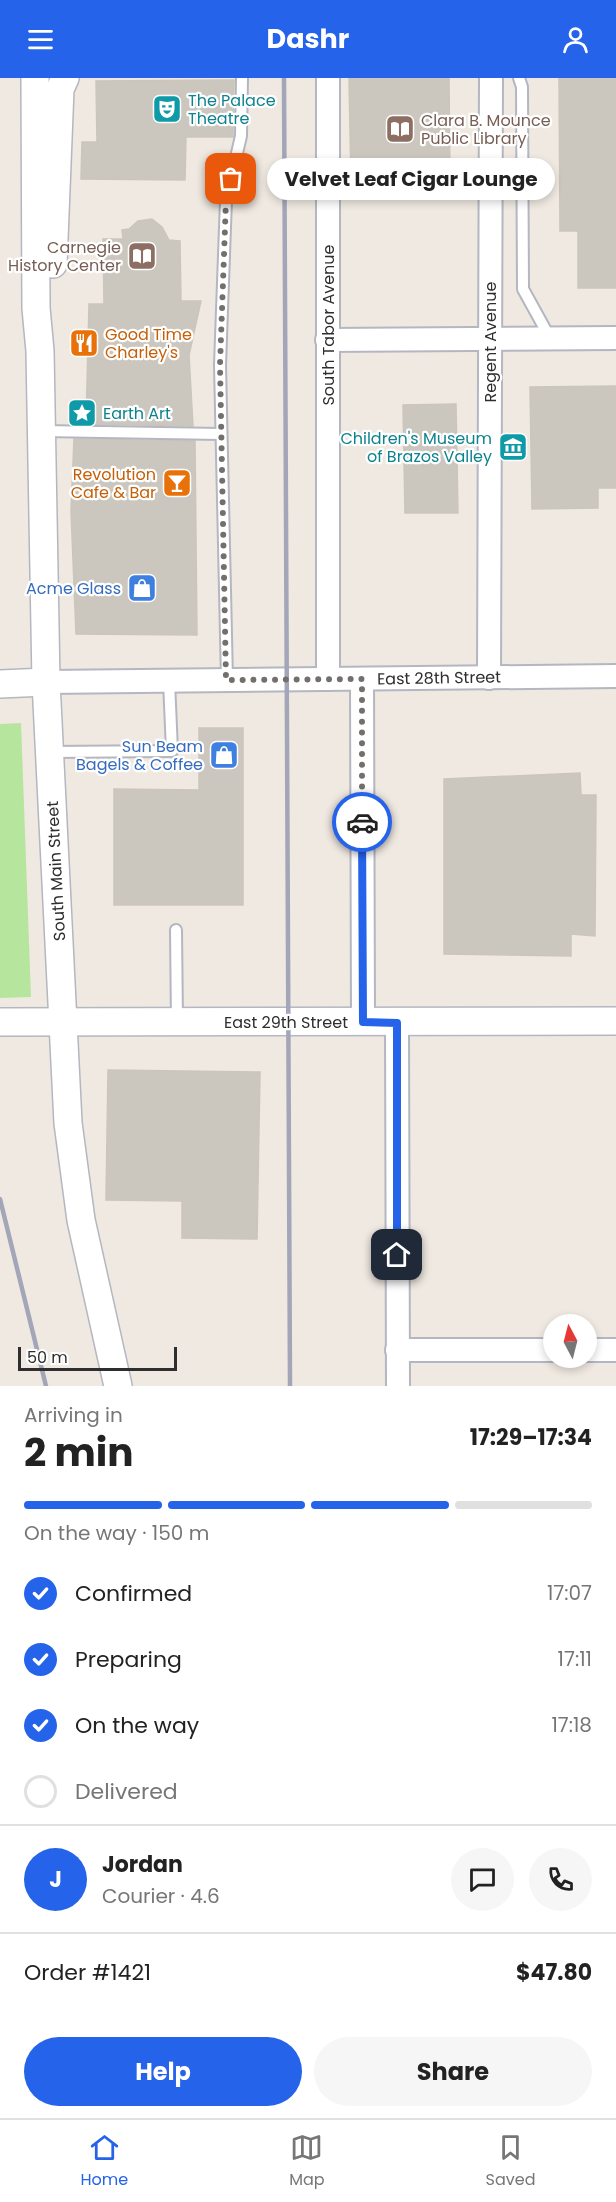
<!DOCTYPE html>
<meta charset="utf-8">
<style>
body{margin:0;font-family:Poppins,sans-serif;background:#f6f6f6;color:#222;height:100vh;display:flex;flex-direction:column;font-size:22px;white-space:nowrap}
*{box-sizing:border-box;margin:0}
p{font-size:20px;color:#767676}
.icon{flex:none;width:33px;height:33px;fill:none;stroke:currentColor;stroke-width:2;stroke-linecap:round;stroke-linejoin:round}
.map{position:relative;height:1308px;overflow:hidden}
.sheet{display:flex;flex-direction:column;background:#fff;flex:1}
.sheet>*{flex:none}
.needle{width:39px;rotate:353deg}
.fabs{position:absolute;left:543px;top:1236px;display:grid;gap:12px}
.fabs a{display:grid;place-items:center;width:54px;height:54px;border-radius:50%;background:#fff;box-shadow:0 3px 9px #0003;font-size:30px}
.scale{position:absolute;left:18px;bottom:15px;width:159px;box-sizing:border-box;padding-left:6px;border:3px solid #2e2e2e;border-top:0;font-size:16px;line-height:21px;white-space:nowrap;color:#2e2e2e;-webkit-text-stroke:4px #fff;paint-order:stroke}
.pin{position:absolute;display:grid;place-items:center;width:51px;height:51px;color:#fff;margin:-26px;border-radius:12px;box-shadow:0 3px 9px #0006}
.courier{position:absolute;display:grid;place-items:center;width:60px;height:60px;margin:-30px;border:4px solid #2563eb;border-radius:50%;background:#fff;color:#222;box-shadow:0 2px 8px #0007}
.bubble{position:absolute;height:42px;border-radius:21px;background:#fff;box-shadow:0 3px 9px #0003;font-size:20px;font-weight:700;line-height:42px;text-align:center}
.headline em{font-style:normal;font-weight:700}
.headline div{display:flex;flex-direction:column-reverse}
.headline{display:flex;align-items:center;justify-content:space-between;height:102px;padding:0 24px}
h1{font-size:39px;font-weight:700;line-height:45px}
.bar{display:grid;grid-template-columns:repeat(4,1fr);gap:9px 6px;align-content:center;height:72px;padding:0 24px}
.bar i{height:8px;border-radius:4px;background:#e0e0e0}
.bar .active{background:#2563eb}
.bar p{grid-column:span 4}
.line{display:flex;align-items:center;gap:15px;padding:0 24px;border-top:2px solid #e0e0e0}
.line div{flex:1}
.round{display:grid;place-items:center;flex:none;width:63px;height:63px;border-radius:32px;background:#f6f6f6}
ol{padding:0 24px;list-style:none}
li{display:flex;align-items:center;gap:18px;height:66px}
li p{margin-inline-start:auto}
li .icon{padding:6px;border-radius:50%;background:#2563eb;color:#fff;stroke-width:4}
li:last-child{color:#767676}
li i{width:33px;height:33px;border:3px solid #e0e0e0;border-radius:50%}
.action{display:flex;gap:12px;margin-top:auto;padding:12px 24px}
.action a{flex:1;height:69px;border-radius:36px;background:#2563eb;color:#fff;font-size:24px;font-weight:700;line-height:69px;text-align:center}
.action a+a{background:#f6f6f6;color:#222}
header{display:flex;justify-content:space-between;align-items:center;height:78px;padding:0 24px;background:#2563eb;color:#fff;font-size:27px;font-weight:700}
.tab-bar{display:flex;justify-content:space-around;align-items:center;height:84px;border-top:2px solid #e0e0e0;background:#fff;font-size:16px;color:#767676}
.tab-bar a{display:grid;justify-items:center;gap:3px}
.tab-bar .active{color:#2563eb}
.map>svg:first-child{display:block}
</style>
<header><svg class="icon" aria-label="menu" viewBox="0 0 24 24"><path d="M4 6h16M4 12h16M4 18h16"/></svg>Dashr<svg class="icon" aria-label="person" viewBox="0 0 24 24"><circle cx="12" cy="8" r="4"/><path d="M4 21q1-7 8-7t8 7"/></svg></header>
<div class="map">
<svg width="616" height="1308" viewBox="0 0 616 1308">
<rect width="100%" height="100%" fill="#efe9e1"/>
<!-- green -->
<path fill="#b6e59e" d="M21 645 31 919 0 920V646Z"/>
<!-- building -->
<g fill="#cbc7bf" stroke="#cbc5ba" stroke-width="1.5">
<path d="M349 0H449L450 103 351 104Z"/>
<path d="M559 0H616V210H578V153H560Z"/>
<path d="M234 2 233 59H186L185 102 81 101 82 64H97L96 3Z"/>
<path d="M152 141 162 149 169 162 180 163 181 223H201L189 277 193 348 86 346 89 226H104L103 161H123L122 152 129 151 138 143Z"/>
<path d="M616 308V410H598V430L532 431 530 309Z"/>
<path d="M456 326 458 435H405L403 327Z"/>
<path d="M74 361 195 363 197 557 76 556 71 433Z"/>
<path d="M199 650H243V827H114V711L199 712Z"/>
<path d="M580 695 581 717H596L595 858 571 856V878L444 876V701Z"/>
<path d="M108 992 260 994 257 1161 182 1160V1123L106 1122Z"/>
</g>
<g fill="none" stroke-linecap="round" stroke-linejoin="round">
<!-- service casing -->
<g stroke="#b4b7c1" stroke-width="14">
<g id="service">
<path d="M519 0 522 9 523 211 550 260"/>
<path d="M42 353 221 356"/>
<path d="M227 602 220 287 226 122 241 58 242 0"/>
<path d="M50 674 172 673 169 603"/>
<path d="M176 852 177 943"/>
</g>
</g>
<!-- minor casing -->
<g stroke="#b4b7c1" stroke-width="26">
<g id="minor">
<path d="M328 0V601"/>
<path d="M327 262 616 260"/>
<path d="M489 600 491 0"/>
<path d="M362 601 363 944"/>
<path d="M46 604 616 598"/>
<path d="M397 945 398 1308"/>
<path d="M397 1272H554"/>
<path d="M586 1272H616"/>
</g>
</g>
<!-- tertiary casing -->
<g stroke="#b4b7c1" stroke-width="30">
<g id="tertiary">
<path d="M35 0 36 230 40 273 46 604 68 1045 81 1142 118 1308"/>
<path d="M53 186 60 11 65 0"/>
<path d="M0 606 46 604"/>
<path d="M0 944 616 943"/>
</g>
</g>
<!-- service -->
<use href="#service" stroke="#fff" stroke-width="10"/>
<!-- minor -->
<use href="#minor" stroke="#fff" stroke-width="22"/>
<!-- tertiary -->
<use href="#tertiary" stroke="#fff" stroke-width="27"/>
<!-- rail -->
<g stroke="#a3a6b8" stroke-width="4.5">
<path d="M284 0 290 1308"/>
<path d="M0 1121 46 1308"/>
</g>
</g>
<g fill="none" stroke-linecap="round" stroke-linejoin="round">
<!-- done -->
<path stroke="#726f6d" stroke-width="6" stroke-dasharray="0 10.8" d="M231 101 226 122 220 287 226 602 362 601V744"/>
<!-- route -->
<path stroke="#2563eb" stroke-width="8" d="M362 744 363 944 397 945V1177"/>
</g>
<!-- icons -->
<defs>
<g id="theatre-square" transform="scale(1.5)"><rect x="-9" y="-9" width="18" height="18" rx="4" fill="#0f9aa8" stroke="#fff"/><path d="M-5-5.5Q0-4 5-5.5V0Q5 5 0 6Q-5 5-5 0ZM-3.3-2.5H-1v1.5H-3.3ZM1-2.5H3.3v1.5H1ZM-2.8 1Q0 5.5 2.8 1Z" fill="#fff"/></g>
<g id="library-square" transform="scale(1.5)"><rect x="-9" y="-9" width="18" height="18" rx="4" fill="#8d6e63" stroke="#fff"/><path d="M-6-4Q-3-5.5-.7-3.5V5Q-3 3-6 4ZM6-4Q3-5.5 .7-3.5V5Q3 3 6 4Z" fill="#fff"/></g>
<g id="restaurant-square" transform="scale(1.5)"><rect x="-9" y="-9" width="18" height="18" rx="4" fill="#e8710a" stroke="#fff"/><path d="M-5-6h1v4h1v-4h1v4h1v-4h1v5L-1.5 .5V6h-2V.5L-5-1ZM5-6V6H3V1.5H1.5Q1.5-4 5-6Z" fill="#fff"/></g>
<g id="sight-square" transform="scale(1.5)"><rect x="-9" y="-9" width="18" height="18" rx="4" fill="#0f9aa8" stroke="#fff"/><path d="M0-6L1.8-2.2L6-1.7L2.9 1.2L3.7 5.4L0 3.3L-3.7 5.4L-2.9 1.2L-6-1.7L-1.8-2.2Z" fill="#fff"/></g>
<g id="museum-square" transform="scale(1.5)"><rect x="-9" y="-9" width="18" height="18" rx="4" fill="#0f9aa8" stroke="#fff"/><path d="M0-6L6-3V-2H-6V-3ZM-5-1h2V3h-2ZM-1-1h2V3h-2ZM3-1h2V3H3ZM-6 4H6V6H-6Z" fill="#fff"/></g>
<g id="bar-square" transform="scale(1.5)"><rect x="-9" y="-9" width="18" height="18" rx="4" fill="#e8710a" stroke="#fff"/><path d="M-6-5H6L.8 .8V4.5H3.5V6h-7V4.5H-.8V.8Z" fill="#fff"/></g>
<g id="shop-square" transform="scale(1.5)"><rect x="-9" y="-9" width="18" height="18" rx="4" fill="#3f7fe0" stroke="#fff"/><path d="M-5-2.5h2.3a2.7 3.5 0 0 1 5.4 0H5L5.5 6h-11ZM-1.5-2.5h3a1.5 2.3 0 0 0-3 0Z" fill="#fff"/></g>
</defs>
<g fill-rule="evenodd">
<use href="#theatre-square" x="167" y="31"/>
<use href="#library-square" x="400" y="51"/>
<use href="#library-square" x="142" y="178"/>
<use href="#restaurant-square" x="84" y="265"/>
<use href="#sight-square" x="82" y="335"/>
<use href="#museum-square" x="513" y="369"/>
<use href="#bar-square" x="177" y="405"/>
<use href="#shop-square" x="142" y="510"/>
<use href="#shop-square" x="224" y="677"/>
</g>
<g text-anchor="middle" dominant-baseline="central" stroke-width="4.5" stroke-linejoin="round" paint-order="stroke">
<!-- culture labels -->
<g font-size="16" fill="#0d838f" stroke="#fff" text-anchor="start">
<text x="188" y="22">The Palace<tspan x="188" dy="18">Theatre</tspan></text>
<text x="103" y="335">Earth Art</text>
<text x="492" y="360" text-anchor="end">Children's Museum<tspan x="492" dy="18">of Brazos Valley</tspan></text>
</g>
<!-- education labels -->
<g font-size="16" fill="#785e54" stroke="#fff" text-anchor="start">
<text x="421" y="42">Clara B. Mounce<tspan x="421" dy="18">Public Library</tspan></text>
<text x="121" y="169" text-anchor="end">Carnegie<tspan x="121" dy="18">History Center</tspan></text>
</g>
<!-- street labels -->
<g font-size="16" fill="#2e2e2e" stroke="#fff">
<text transform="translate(328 247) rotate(-90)">South Tabor Avenue</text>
<text transform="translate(490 264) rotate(-90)">Regent Avenue</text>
<text transform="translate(439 600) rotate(-1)">East 28th Street</text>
<text transform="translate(56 793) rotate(-93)">South Main Street</text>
<text x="286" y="944">East 29th Street</text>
</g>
<!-- food labels -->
<g font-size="16" fill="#c56008" stroke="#fff" text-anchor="start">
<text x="105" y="256">Good Time<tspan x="105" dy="18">Charley's</tspan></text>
<text x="156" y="396" text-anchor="end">Revolution<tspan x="156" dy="18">Cafe &amp; Bar</tspan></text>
</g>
<!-- shop labels -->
<g font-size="16" fill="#366cbe" stroke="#fff" text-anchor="end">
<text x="121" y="510">Acme Glass</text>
<text x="203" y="668">Sun Beam<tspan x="203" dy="18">Bagels &amp; Coffee</tspan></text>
</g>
</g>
</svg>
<div class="fabs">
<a><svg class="needle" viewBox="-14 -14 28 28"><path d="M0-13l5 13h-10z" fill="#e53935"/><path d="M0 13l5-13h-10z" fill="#767676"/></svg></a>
</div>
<div class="scale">50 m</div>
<div class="pin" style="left:231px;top:101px;background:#ea580c"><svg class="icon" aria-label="bag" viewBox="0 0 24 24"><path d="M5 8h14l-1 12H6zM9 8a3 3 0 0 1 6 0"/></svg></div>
<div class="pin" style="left:397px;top:1177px;background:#1f2937"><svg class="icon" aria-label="home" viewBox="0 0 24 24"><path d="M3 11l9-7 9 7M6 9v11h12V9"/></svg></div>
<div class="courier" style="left:362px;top:744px"><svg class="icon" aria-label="car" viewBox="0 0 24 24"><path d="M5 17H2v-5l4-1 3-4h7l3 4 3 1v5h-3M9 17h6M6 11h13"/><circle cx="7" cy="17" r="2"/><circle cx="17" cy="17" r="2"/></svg></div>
<div class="bubble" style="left:267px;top:80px;width:288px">Velvet Leaf Cigar Lounge</div>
</div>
<section class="sheet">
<div class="headline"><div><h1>2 min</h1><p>Arriving in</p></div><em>17:29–17:34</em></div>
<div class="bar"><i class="active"></i><i class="active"></i><i class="active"></i><i></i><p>On the way · 150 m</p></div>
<ol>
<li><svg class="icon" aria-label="check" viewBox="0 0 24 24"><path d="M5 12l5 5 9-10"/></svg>Confirmed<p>17:07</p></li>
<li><svg class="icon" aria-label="check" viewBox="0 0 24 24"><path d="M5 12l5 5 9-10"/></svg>Preparing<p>17:11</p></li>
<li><svg class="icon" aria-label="check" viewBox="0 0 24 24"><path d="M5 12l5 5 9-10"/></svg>On the way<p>17:18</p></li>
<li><i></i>Delivered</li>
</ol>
<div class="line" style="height:108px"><b class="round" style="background:#2563eb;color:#fff">J</b><div><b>Jordan</b><p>Courier · 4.6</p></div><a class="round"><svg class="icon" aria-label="chat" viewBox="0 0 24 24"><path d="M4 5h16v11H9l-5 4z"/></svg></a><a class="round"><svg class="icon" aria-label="phone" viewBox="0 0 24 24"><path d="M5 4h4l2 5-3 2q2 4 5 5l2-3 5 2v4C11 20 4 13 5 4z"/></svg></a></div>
<div class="line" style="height:78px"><div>Order #1421</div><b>$47.80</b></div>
<div class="action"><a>Help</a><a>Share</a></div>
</section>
<nav class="tab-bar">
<a class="active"><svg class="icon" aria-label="home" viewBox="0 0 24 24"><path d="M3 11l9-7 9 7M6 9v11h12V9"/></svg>Home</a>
<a><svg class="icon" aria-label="map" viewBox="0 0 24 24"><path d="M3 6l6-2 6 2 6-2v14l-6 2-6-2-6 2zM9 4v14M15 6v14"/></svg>Map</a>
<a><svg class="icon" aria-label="saved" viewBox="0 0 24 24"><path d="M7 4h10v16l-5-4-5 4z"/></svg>Saved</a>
</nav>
